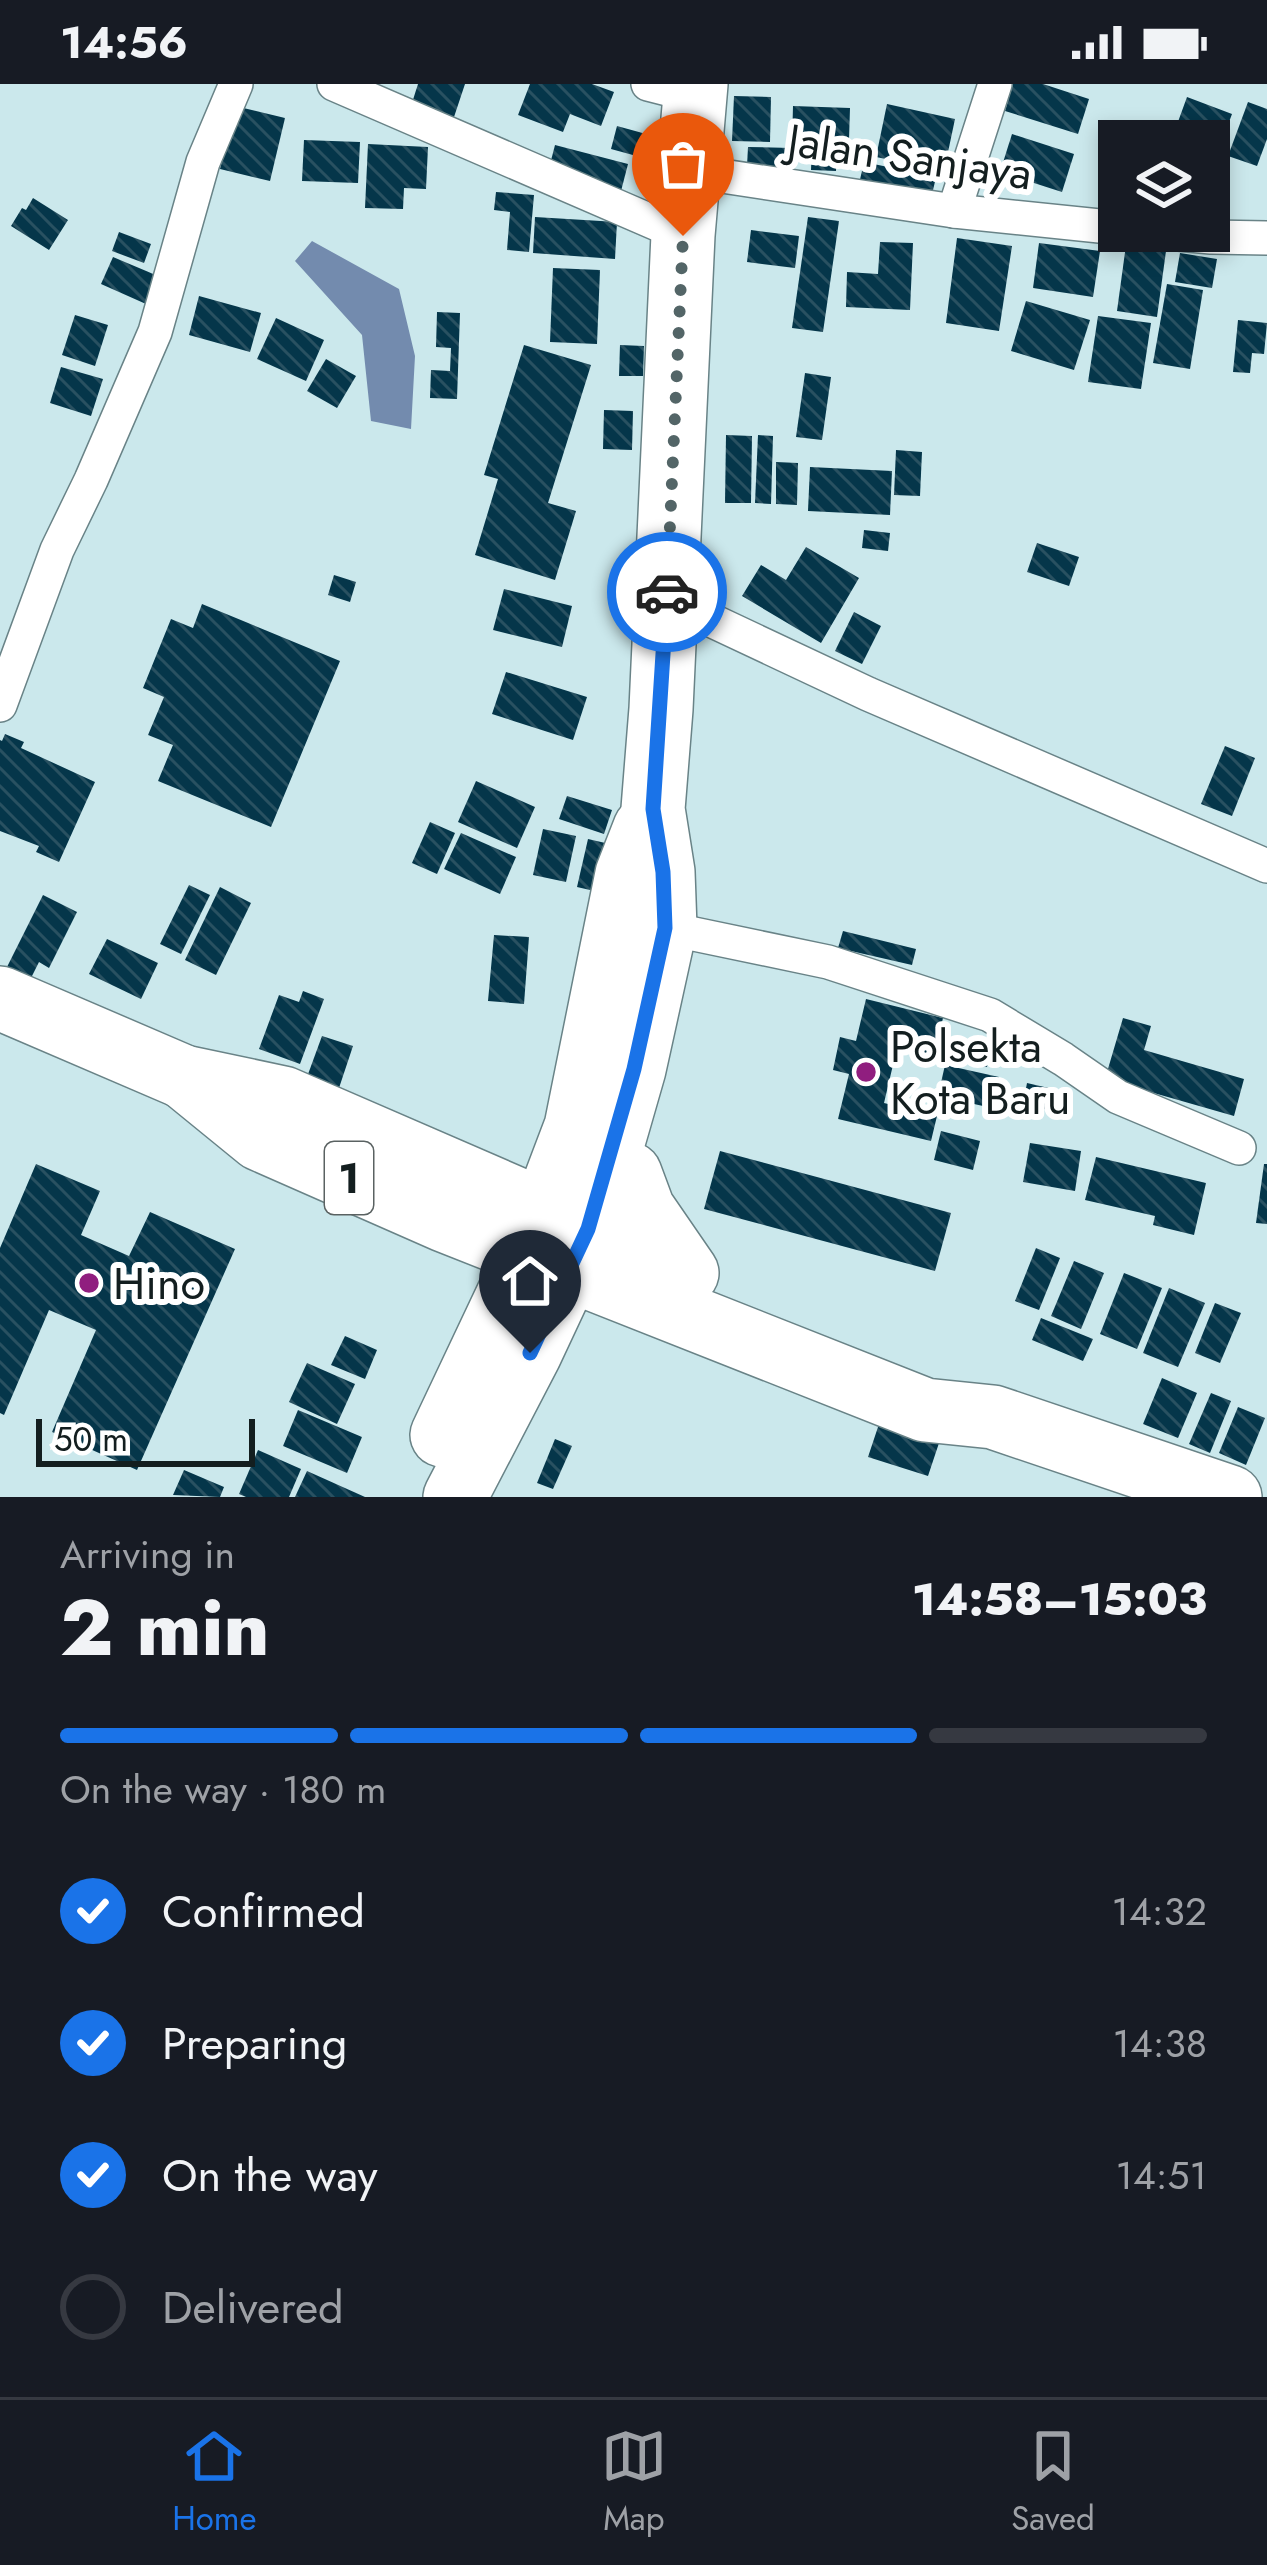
<!DOCTYPE html>
<meta charset="utf-8">
<style>
body{margin:0;font-family:Jost,sans-serif;background:#242831;color:#f1f3f6;height:100vh;display:flex;flex-direction:column;font-size:45px;white-space:nowrap}
*{box-sizing:border-box;margin:0}
p{font-size:39px;color:#9ea1a6}
.icon{flex:none;width:66px;height:66px;fill:none;stroke:currentColor;stroke-width:2;stroke-linecap:round;stroke-linejoin:round}
.map{position:relative;height:1413px;overflow:hidden}
.side{display:flex;flex-direction:column;background:#171b24;flex:1}
.side>*{flex:none}
.buttons{position:absolute;left:1098px;top:36px;display:grid;gap:24px}
.buttons a{display:grid;place-items:center;width:132px;height:132px;border-radius:0px;background:#171b24;box-shadow:0 6px 18px #0003;font-size:60px}
.scale{position:absolute;left:36px;bottom:30px;width:219px;box-sizing:border-box;padding-left:12px;border:6px solid #131e1f;border-top:0;font-size:33px;line-height:42px;white-space:nowrap;color:#131e1f;-webkit-text-stroke:9px #fff;paint-order:stroke}
.pin{position:absolute;display:grid;place-items:center;width:102px;height:102px;color:#fff;margin:-123px -51px;border-radius:50% 50% 50% 0;rotate:-45deg;box-shadow:0 0 12px #0007}
.pin .icon{rotate:45deg}
.courier{position:absolute;display:grid;place-items:center;width:120px;height:120px;margin:-60px;border:9px solid #1a73e8;border-radius:50%;background:#fff;color:#222;box-shadow:0 3px 15px #0007}
.summary em{font-style:normal;font-weight:800}
.summary div{display:flex;flex-direction:column-reverse}
.summary{display:flex;align-items:center;justify-content:space-between;height:204px;padding:0 60px}
h1{font-size:78px;font-weight:800;line-height:90px}
.bar{display:grid;grid-template-columns:repeat(4,1fr);gap:18px 12px;align-content:center;height:144px;padding:0 60px}
.bar i{height:15px;border-radius:9px;background:#363941}
.bar .selected{background:#1a73e8}
.bar p{grid-column:span 4}
ol{padding:0 60px;list-style:none}
li{display:flex;align-items:center;gap:36px;height:132px}
li p{margin-inline-start:auto}
li .icon{padding:12px;border-radius:50%;background:#1a73e8;color:#fff;stroke-width:4}
li:last-child{color:#9ea1a6}
li i{width:66px;height:66px;border:6px solid #363941;border-radius:50%}
.status{display:flex;justify-content:space-between;align-items:center;height:84px;padding:0 60px;background:#171b24;direction:ltr}
.status svg{height:33px;fill:currentColor}
.dock{display:flex;justify-content:space-around;align-items:center;height:168px;border-top:3px solid #363941;background:#171b24;font-size:33px;color:#9ea1a6}
.dock a{display:grid;justify-items:center;gap:6px}
.dock .selected{color:#1a73e8}
.map>svg:first-child{display:block}
</style>
<div class="status"><b>14:56</b><svg viewBox="0 0 49 12"><path d="M0 12V9h3v3zM5 12V6h3v6zM10 12V3h3v9zM15 12V0h3v12zM26 1h20v11H26zM47 4h2v5h-2z"/></svg></div>
<div class="map">
<svg width="1267" height="1413" viewBox="0 0 1267 1413">
<defs>
<pattern id="building-back-hatch" width="6" height="6" patternUnits="userSpaceOnUse" patternTransform="scale(3)"><rect width="6" height="6" fill="#05364a"/><path d="M-1 5l2 2M0 0l6 6M5-1l2 2" fill="none" stroke="#295161"/></pattern>
</defs>
<rect width="100%" height="100%" fill="#cbe8ec"/>
<!-- water -->
<path fill="#738bae" d="M312 157 399 205 415 272 411 345 371 337 362 251 295 177Z"/>
<!-- building -->
<g fill="url(#building-back-hatch)">
<path d="M418 0H465L453 36 411 22Z"/>
<path d="M530 0H592L614 8 601 42 570 30 563 48 518 31Z"/>
<path d="M1013 0H1043L1089 15 1078 50 1005 27Z"/>
<path d="M734 12 771 13 770 58 732 57Z"/>
<path d="M1187 13 1232 30 1220 62 1209 57H1171Z"/>
<path d="M1248 18 1267 25V55L1257 82 1228 72Z"/>
<path d="M887 20 955 35 944 87 876 73Z"/>
<path d="M235 22 285 34 270 97 220 85Z"/>
<path d="M793 22 850 24 849 56H837L836 87 811 86 812 60 792 59Z"/>
<path d="M617 42 657 53 651 76 611 65Z"/>
<path d="M1012 50 1074 70 1062 108 1000 88Z"/>
<path d="M304 56 360 58 358 99 302 97Z"/>
<path d="M368 60 428 63 426 105 404 104 403 125 365 124Z"/>
<path d="M555 61 628 80 620 111 547 92Z"/>
<path d="M748 63 792 64 791 83 747 82Z"/>
<path d="M864 78 936 93 931 115 859 100Z"/>
<path d="M496 108 534 111 529 168 507 166 510 128 494 126Z"/>
<path d="M33 114 68 136 49 166 11 142 22 124 26 126Z"/>
<path d="M535 133 617 138 615 175 533 169Z"/>
<path d="M808 133 839 137 823 248 792 244Z"/>
<path d="M751 146 799 152 795 184 747 178Z"/>
<path d="M119 148 151 160 144 179 112 167Z"/>
<path d="M957 154 1012 162 999 247 946 239Z"/>
<path d="M880 158 913 159 910 226 846 223 847 188 878 190Z"/>
<path d="M1039 159 1100 167 1093 213 1033 204Z"/>
<path d="M1126 161 1166 167 1157 233 1117 227Z"/>
<path d="M1180 169 1217 175 1212 204 1175 198Z"/>
<path d="M113 173 158 192 146 220 101 200Z"/>
<path d="M553 184 600 186 597 260 550 258Z"/>
<path d="M1167 200 1203 206 1190 285 1153 279Z"/>
<path d="M199 212 261 229 250 268 189 251Z"/>
<path d="M1026 217 1090 236 1074 286 1011 267Z"/>
<path d="M437 228 460 229 457 315 430 314 431 286 450 287 451 264 436 263Z"/>
<path d="M75 231 108 241 95 282 62 271Z"/>
<path d="M1098 232 1151 239 1141 305 1088 298Z"/>
<path d="M276 234 324 256 306 297 257 275Z"/>
<path d="M1238 236 1267 239 1264 270 1252 269 1250 289 1233 288Z"/>
<path d="M524 261 591 281 548 419 576 427 555 496 475 471 498 395 484 391Z"/>
<path d="M620 261 644 262 643 292H619Z"/>
<path d="M326 275 356 292 337 324 307 307Z"/>
<path d="M61 283 103 295 91 332 50 319Z"/>
<path d="M805 289 831 293 822 356 796 353Z"/>
<path d="M604 326 633 327 632 366 603 365Z"/>
<path d="M726 351 752 352 751 419H725Z"/>
<path d="M758 351 773 352 771 420 755 419Z"/>
<path d="M896 366 922 368 920 412 894 411Z"/>
<path d="M776 378 798 379 797 421 776 420Z"/>
<path d="M810 383 892 387 890 431 808 427Z"/>
<path d="M864 446 890 449 888 467 862 464Z"/>
<path d="M1037 459 1079 473 1069 502 1027 488Z"/>
<path d="M806 463 859 494 821 559 742 512 761 481 786 496Z"/>
<path d="M334 491 356 498 350 518 328 511Z"/>
<path d="M504 505 572 522 562 563 493 546Z"/>
<path d="M202 520 340 577 271 743 158 697 173 661 148 651 164 613 143 604 171 535 193 544Z"/>
<path d="M854 528 881 542 862 580 835 567Z"/>
<path d="M506 588 587 613 573 656 492 630Z"/>
<path d="M5 650 24 658 21 664 95 698 59 778 36 768 39 762 0 747V656L2 657Z"/>
<path d="M1225 662 1255 674 1232 732 1201 720Z"/>
<path d="M476 697 535 723 517 764 458 738Z"/>
<path d="M567 712 612 726 604 750 559 735Z"/>
<path d="M430 738 455 749 437 790 412 779Z"/>
<path d="M543 745 576 752 566 798 533 791Z"/>
<path d="M461 749 516 773 500 810 444 785Z"/>
<path d="M588 755 614 761 603 809 577 803Z"/>
<path d="M189 801 210 811 181 870 160 860Z"/>
<path d="M220 803 251 819 216 891 185 876Z"/>
<path d="M43 811 77 828 49 884 39 878 29 898 5 887Z"/>
<path d="M843 847 916 865 912 881 838 864Z"/>
<path d="M494 851 529 853 524 920 488 917Z"/>
<path d="M107 855 158 879 141 915 89 890Z"/>
<path d="M303 907 324 915 300 980 259 965 279 911 299 918Z"/>
<path d="M866 915 943 934 934 972 897 964 884 1019 937 1032 931 1057 838 1035 849 990 833 986 840 953 856 957Z"/>
<path d="M1123 934 1151 942 1144 966 1244 995 1234 1032 1105 995Z"/>
<path d="M322 952 353 962 339 1004 307 993Z"/>
<path d="M957 953 991 961 987 983 951 975Z"/>
<path d="M945 981 999 993 992 1024 938 1012Z"/>
<path d="M1027 999 1053 1005 1048 1026 1023 1020Z"/>
<path d="M941 1047 980 1057 973 1086 934 1076Z"/>
<path d="M1030 1059 1081 1067 1075 1107 1023 1098Z"/>
<path d="M720 1067 951 1129 935 1187 704 1125Z"/>
<path d="M1096 1073 1206 1099 1194 1151 1153 1141 1155 1132 1085 1116Z"/>
<path d="M36 1080 100 1107 81 1151 129 1172 150 1128 235 1165 137 1386 52 1348 96 1246 49 1226 4 1331 0 1329V1164Z"/>
<path d="M1264 1080H1267V1140L1256 1139Z"/>
<path d="M1036 1164 1060 1174 1039 1226 1015 1217Z"/>
<path d="M1074 1177 1104 1189 1081 1245 1051 1232Z"/>
<path d="M1124 1189 1162 1204 1137 1265 1100 1250Z"/>
<path d="M1169 1204 1205 1219 1178 1283 1143 1269Z"/>
<path d="M1215 1219 1241 1229 1220 1279 1195 1269Z"/>
<path d="M1041 1234 1093 1255 1083 1277 1032 1256Z"/>
<path d="M345 1252 377 1266 365 1295 331 1281Z"/>
<path d="M307 1279 355 1300 337 1340 289 1318Z"/>
<path d="M1162 1294 1197 1309 1178 1354 1143 1340Z"/>
<path d="M1211 1309 1231 1317 1210 1369 1189 1360Z"/>
<path d="M1238 1323 1265 1334 1246 1381 1219 1369Z"/>
<path d="M298 1326 362 1353 347 1389 283 1362Z"/>
<path d="M879 1340 939 1359 928 1392 868 1373Z"/>
<path d="M555 1355 572 1362 553 1405 537 1399Z"/>
<path d="M258 1366 301 1385 289 1413H246L239 1410Z"/>
<path d="M184 1386 224 1403 220 1413 173 1411Z"/>
<path d="M307 1387 365 1413H295Z"/>
</g>
<g fill="none" stroke-linecap="round" stroke-linejoin="round">
<!-- street casing -->
<g stroke="#698387" stroke-width="36">
<g id="street">
<path d="M334 0 683 151"/>
<path d="M648 0 695 12"/>
<path d="M689 87 954 127 1119 144"/>
<path d="M954 127 995 0"/>
<path d="M1147 147 1211 153 1267 154"/>
<path d="M666 515 868 610 1267 782"/>
<path d="M0 621 57 466 91 396 155 248 203 78 236 0"/>
<path d="M665 844 828 878 990 931 1063 975 1118 1013 1239 1064"/>
</g>
</g>
<!-- highway casing -->
<g stroke="#698387" stroke-width="66">
<g id="highway">
<path d="M0 914 184 993 283 1014 627 1163"/>
<path d="M184 993 260 1055 444 1136 925 1326 993 1333 1230 1413"/>
<path d="M630 1090 643 1125 687 1189"/>
<path d="M442 1351 529 1167 576 1043 627 790 645 744"/>
<path d="M455 1413 530 1269 588 1145 634 985 665 844 663 788 653 725 661 625 683 151 696 0"/>
</g>
</g>
<!-- street -->
<use href="#street" stroke="#fff" stroke-width="33"/>
<!-- highway -->
<use href="#highway" stroke="#fff" stroke-width="63"/>
</g>
<g fill="none" stroke-linecap="round" stroke-linejoin="round">
<!-- done -->
<path stroke="#536567" stroke-width="12" stroke-dasharray="0 21.6" d="M667 508 683 152"/>
<!-- route -->
<path stroke="#1a73e8" stroke-width="15" d="M530 1269 588 1145 634 985 665 844 663 788 653 725 667 508"/>
</g>
<!-- markers -->
<g fill="#901e7f" stroke="#fff" stroke-width="4.5">
<circle cx="866" cy="988" r="12"/>
<circle cx="89" cy="1199" r="12"/>
</g>
<g text-anchor="middle" dominant-baseline="central" stroke-width="12" stroke-linejoin="round" paint-order="stroke">
<!-- shield labels -->
<rect fill="#fff" stroke="#5a6262" stroke-width="3" x="325" y="1058" width="48" height="72" rx="9"/>
<g font-size="42" font-weight="bold" fill="#131e1f">
<text x="349" y="1094">1</text>
</g>
<!-- street labels -->
<g font-size="45" fill="#131e1f" stroke="#fff">
<text transform="translate(910 73) rotate(8)">Jalan Sanjaya</text>
</g>
<!-- poi labels -->
<g font-size="45" fill="#131e1f" stroke="#fff" text-anchor="start">
<text x="890" y="962">Polsekta<tspan x="890" dy="52">Kota Baru</tspan></text>
<text x="113" y="1199">Hino</text>
</g>
</g>
</svg>
<div class="buttons">
<a><svg class="icon" aria-label="layers" viewBox="0 0 24 24"><path d="M12 4l9 5-9 5-9-5zM3 14l9 5 9-5"/></svg></a>
</div>
<div class="scale">50 m</div>
<div class="pin" style="left:683px;top:152px;background:#ea580c"><svg class="icon" aria-label="bag" viewBox="0 0 24 24"><path d="M5 8h14l-1 12H6zM9 8a3 3 0 0 1 6 0"/></svg></div>
<div class="pin" style="left:530px;top:1269px;background:#1f2937"><svg class="icon" aria-label="home" viewBox="0 0 24 24"><path d="M3 11l9-7 9 7M6 9v11h12V9"/></svg></div>
<div class="courier" style="left:667px;top:508px"><svg class="icon" aria-label="car" viewBox="0 0 24 24"><path d="M5 17H2v-5l4-1 3-4h7l3 4 3 1v5h-3M9 17h6M6 11h13"/><circle cx="7" cy="17" r="2"/><circle cx="17" cy="17" r="2"/></svg></div>
</div>
<section class="side">
<div class="summary"><div><h1>2 min</h1><p>Arriving in</p></div><em>14:58–15:03</em></div>
<div class="bar"><i class="selected"></i><i class="selected"></i><i class="selected"></i><i></i><p>On the way · 180 m</p></div>
<ol>
<li><svg class="icon" aria-label="check" viewBox="0 0 24 24"><path d="M5 12l5 5 9-10"/></svg>Confirmed<p>14:32</p></li>
<li><svg class="icon" aria-label="check" viewBox="0 0 24 24"><path d="M5 12l5 5 9-10"/></svg>Preparing<p>14:38</p></li>
<li><svg class="icon" aria-label="check" viewBox="0 0 24 24"><path d="M5 12l5 5 9-10"/></svg>On the way<p>14:51</p></li>
<li><i></i>Delivered</li>
</ol>
</section>
<nav class="dock">
<a class="selected"><svg class="icon" aria-label="home" viewBox="0 0 24 24"><path d="M3 11l9-7 9 7M6 9v11h12V9"/></svg>Home</a>
<a><svg class="icon" aria-label="map" viewBox="0 0 24 24"><path d="M3 6l6-2 6 2 6-2v14l-6 2-6-2-6 2zM9 4v14M15 6v14"/></svg>Map</a>
<a><svg class="icon" aria-label="saved" viewBox="0 0 24 24"><path d="M7 4h10v16l-5-4-5 4z"/></svg>Saved</a>
</nav>
